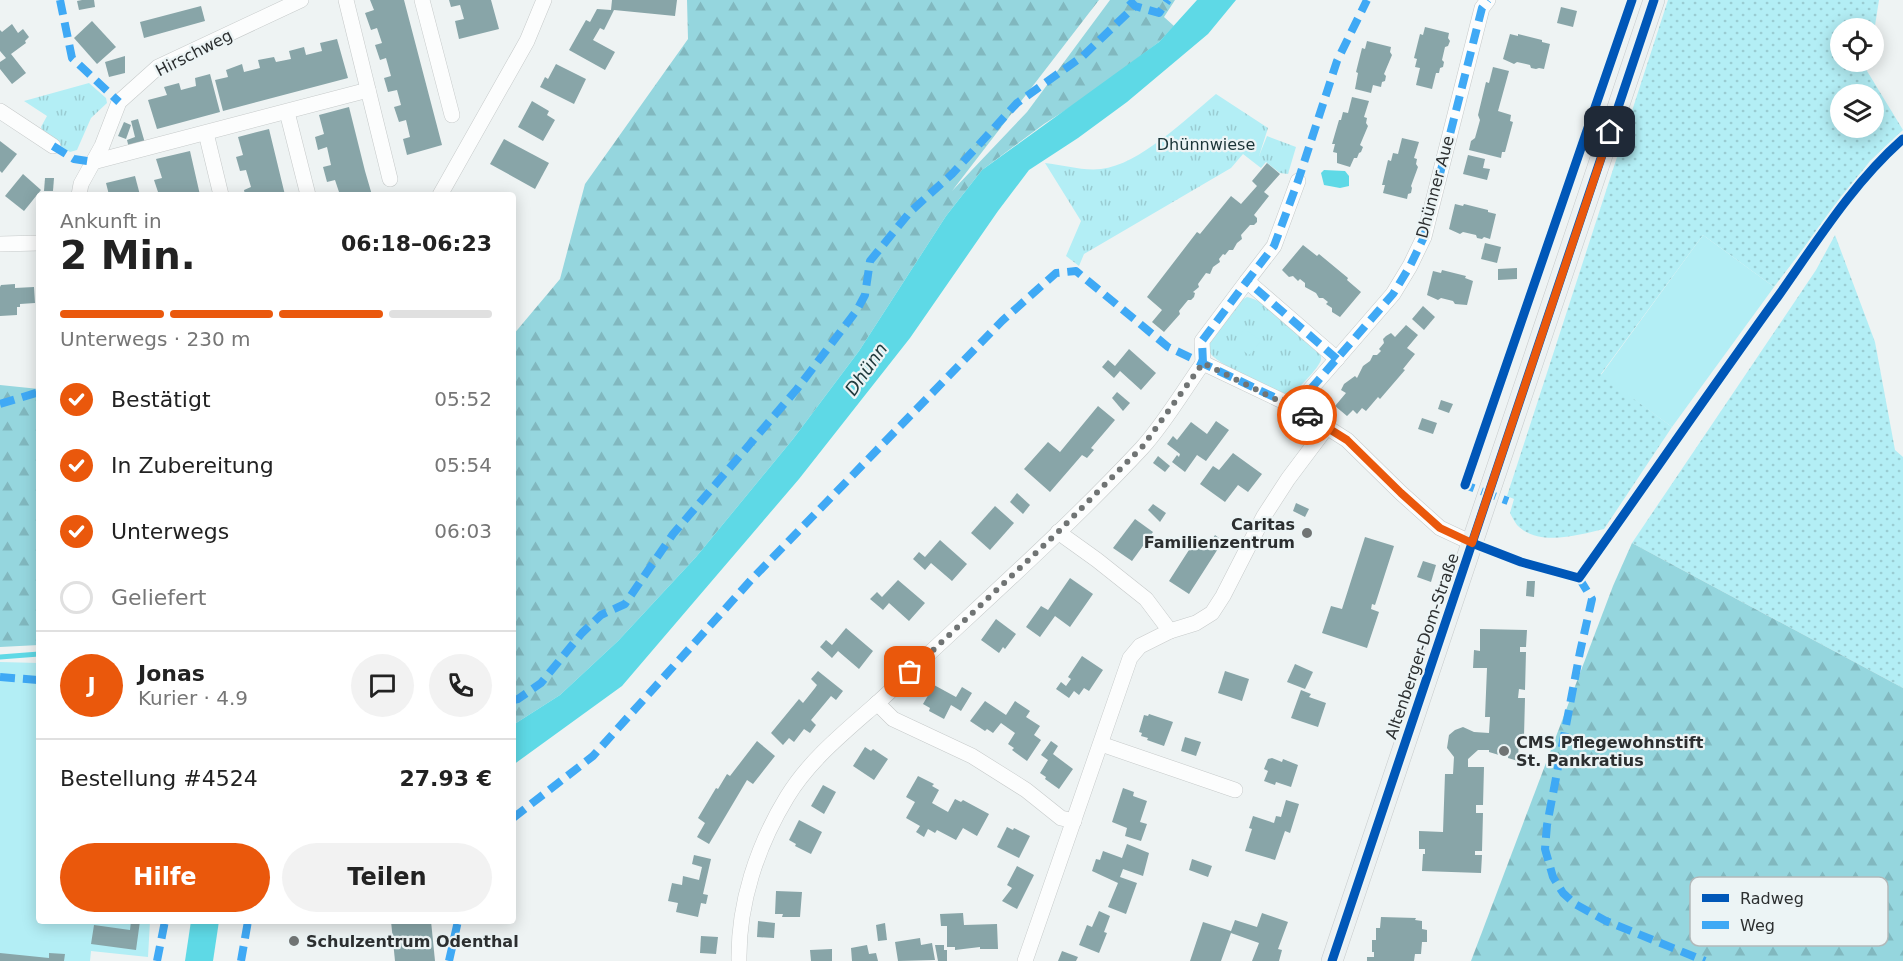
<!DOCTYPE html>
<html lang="de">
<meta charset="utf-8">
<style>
body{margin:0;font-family:"DejaVu Sans",sans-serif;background:#f2f2f2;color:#222;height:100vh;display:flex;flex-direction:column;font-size:22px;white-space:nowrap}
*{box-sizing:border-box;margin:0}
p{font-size:20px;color:#767676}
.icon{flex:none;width:33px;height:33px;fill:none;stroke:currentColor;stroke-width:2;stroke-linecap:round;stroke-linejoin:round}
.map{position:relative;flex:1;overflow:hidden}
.details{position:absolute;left:36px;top:192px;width:480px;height:732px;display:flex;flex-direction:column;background:#fff;border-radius:6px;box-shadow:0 3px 15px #0003}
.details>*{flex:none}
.tools{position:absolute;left:1830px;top:18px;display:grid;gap:12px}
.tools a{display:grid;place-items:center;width:54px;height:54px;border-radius:50%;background:#fff;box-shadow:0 3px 15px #0003;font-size:30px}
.pin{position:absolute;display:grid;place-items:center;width:51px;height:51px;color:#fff;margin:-26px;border-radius:12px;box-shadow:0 3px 9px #0006}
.courier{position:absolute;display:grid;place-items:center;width:60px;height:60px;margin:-30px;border:4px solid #ea580c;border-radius:50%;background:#fff;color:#222;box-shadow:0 2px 8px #0007}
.overview em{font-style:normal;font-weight:600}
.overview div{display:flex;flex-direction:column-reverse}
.overview{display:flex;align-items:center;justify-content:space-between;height:102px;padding:0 24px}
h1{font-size:39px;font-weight:600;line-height:45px}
.bar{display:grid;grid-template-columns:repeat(4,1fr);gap:9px 6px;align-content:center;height:72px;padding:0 24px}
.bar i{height:8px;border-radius:4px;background:#e0e0e0}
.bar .on{background:#ea580c}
.bar p{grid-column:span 4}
.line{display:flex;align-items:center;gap:15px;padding:0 24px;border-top:2px solid #e0e0e0}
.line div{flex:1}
.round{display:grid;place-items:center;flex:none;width:63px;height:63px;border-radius:32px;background:#f2f2f2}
ol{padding:0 24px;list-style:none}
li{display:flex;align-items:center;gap:18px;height:66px}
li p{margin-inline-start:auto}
li .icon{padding:6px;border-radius:50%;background:#ea580c;color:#fff;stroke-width:4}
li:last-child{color:#767676}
li i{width:33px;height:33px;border:3px solid #e0e0e0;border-radius:50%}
.primary-button{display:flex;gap:12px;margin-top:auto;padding:12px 24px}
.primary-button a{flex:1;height:69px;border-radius:36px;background:#ea580c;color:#fff;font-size:24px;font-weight:600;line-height:69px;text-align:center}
.primary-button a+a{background:#f2f2f2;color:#222}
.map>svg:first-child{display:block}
</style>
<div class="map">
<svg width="1903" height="961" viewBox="0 0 1903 961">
<defs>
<pattern id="grass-dots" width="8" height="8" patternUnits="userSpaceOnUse" patternTransform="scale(1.5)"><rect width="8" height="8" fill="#b3eef5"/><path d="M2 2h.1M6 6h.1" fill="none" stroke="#9accd2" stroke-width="1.8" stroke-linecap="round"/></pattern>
<pattern id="forest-firs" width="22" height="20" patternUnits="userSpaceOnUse" patternTransform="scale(1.5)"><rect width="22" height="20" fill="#95d6de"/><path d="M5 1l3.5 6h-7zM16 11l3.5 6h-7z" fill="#81b8bf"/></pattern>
<pattern id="park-tufts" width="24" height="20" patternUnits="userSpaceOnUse" patternTransform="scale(1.5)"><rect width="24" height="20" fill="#b3eef5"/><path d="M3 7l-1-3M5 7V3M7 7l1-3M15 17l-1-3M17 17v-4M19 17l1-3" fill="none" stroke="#9accd2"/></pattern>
</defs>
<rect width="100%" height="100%" fill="#eef3f3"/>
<!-- grass -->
<g fill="url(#grass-dots)" fill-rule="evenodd">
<path d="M1668 0H1879L1874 32V28H1840V62H1869L1867 71 1903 130 1870 161 1774 287 1703 235 1601 374 1672 427 1604 529C1579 535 1538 547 1517 525 1515 522 1512 517 1510 513L1514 499 1507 496ZM1840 94H1874V128H1840Z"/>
<path d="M1835 235 1875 342 1895 450 1903 457V688L1632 543 1816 270Z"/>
</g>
<!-- forest -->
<g fill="url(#forest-firs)">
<path d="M687 0H1099L952 191 1027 112 1110 0H1175L1164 17 1174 26 1159 42 1089 95 1044 124 982 170 946 216 859 351 793 439 696 557 618 641 560 695 513 725V335L560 279 585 184 688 39Z"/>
<path d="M0 385 39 389V645L0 647Z"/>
<path d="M1632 543 1903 688V961H1471L1613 586Z"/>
</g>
<!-- park -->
<g fill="url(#park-tufts)">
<path d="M89 83 106 98 107 103 91 118 77 150 70 152 43 134 41 127 47 116 24 101Z"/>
<path d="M1216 94 1268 128 1259 156 1267 136 1296 147 1288 174 1280 173 1266 162 1261 168 1243 154 1231 168 1084 254 1079 266 1066 256 1081 221 1045 163C1063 165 1083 171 1101 169 1139 165 1187 118 1216 94Z"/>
<path d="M1247 297C1268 301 1297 332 1315 347 1318 351 1322 355 1321 360 1318 369 1298 389 1291 394 1280 395 1225 367 1215 358 1212 356 1208 351 1208 346 1208 334 1232 311 1240 301Z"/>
</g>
<!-- pitch -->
<g fill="#b3eef5">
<path d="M1703 235 1774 287 1672 427 1601 375Z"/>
<path d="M1245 329 1261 341 1249 355 1234 344Z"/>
<path d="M0 662 39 663V921H150L148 957 91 951 90 961H0Z"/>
</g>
<!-- water -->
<g fill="#5ed9e6">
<path d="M1197 0H1236L1208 34 1127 102 1078 138 1029 170 998 211 910 338 799 479 622 686 513 765V725L560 695 618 641 696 557 793 439 859 351 946 216 982 170 1159 42Z"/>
<path d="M1324 170 1345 171 1349 176V186L1340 188 1324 185 1321 173Z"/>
<path d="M191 921H219L213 961H185Z"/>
</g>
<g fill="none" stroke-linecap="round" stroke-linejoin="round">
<!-- stream -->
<path stroke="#5ed9e6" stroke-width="5" d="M0 657 39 654"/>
</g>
<!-- building -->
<g fill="#88a5a8">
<path d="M82 0H94L95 7 79 10 77 1Z"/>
<path d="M370 0H404L442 145 407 155 403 139 410 137 406 120 399 122 394 107 401 105 397 90 388 92 384 78 391 76 386 58 380 60 375 45 382 43 377 28 371 30 365 13 374 10Z"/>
<path d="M449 0H491L499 29 459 39 455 21 464 19 460 5 451 7Z"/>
<path d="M612 0H677L675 16 614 10 604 30 600 28 593 40 615 52 605 70 569 50 586 20 590 22 597 9 611 10Z"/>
<path d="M201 6 205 21 144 38 140 22Z"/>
<path d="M1561 7 1577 11 1573 27 1557 23Z"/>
<path d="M92 21 116 47 97 64 74 38Z"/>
<path d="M12 24 18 33 23 29 29 37 25 41 26 43 11 54 26 73 12 84 0 69V62L6 58 0 51V30L2 32Z"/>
<path d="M1425 27 1449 33 1448 38 1450 41 1448 46 1445 47 1442 60 1444 62 1443 67 1440 68 1439 73H1436L1432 89 1416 85 1420 68 1415 67 1417 59 1414 58 1420 34 1423 35Z"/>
<path d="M1510 34 1518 36V34L1542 40V42L1550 44 1544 69 1539 68 1536 69 1531 68 1530 65 1517 62 1514 64 1503 59Z"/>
<path d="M337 39 348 78 223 111 215 80 228 77 226 70 242 64 244 72 260 68 258 60 274 57 276 62 291 59 289 51 304 47 306 55 322 51 320 43Z"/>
<path d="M1367 41 1391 47 1390 52 1392 55 1384 74 1386 76 1385 81 1382 82 1381 87 1373 85 1371 93 1355 89 1358 73 1356 72 1362 48 1365 49Z"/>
<path d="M125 56V73L109 77 105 62Z"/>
<path d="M556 64 586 79 574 104 540 87 545 77 548 79Z"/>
<path d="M1493 67 1509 71 1498 111 1511 115 1510 121 1513 122 1505 152H1502L1501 158 1469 150 1471 141 1475 138 1480 120 1478 115 1486 82 1489 83Z"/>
<path d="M210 74 220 112 157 129 148 100 167 95 164 87 179 83 181 90 196 86 195 78Z"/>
<path d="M1352 97 1369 101 1364 117 1367 118 1366 123 1368 126 1360 145 1363 147 1361 152 1359 153 1357 158H1354L1350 167 1337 163V153L1333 152 1335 144H1332L1339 120H1341L1343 112 1348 113Z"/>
<path d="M532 101 549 111 547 115 555 120 543 141 518 127Z"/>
<path d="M349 107 365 171 372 195H340L335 180 327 182 323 167 331 165 327 147 318 150 315 137 324 134 319 115Z"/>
<path d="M138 119 145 143 129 148 127 140 135 137 131 121Z"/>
<path d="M124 122 131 125 126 139 118 136Z"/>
<path d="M269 129 285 195H245L244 190 251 187 246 170 240 171 236 157 243 155 238 137Z"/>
<path d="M1402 138 1419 142 1414 158 1417 159 1416 164 1418 167 1411 186 1412 188 1411 193 1408 194 1407 199 1383 193 1385 185H1382L1388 160 1391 161 1393 153 1398 154Z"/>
<path d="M504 139 549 163 535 189 490 164Z"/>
<path d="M0 141 17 154 2 173 0 171Z"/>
<path d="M190 151 200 195H166V193L159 195 154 180 162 178 156 159Z"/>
<path d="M1468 155 1485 159 1483 168 1490 169 1487 180 1463 174Z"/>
<path d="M1267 163 1280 174 1264 192 1269 196 1254 215 1257 218V222L1254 225H1250L1241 235 1242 239 1237 243 1233 250H1229L1225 255 1223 254 1219 259 1220 262 1213 267 1210 274 1206 273 1198 284 1199 287 1193 292 1195 293 1194 297 1191 300H1188L1179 311 1180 314 1164 332 1152 322 1162 310 1147 297 1197 232 1200 234 1231 196 1241 204 1257 186 1252 181Z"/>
<path d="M23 174 41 190 24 211 5 196Z"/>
<path d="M135 176 140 195H109L106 183Z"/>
<path d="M45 178H54L53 191H44Z"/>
<path d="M1455 204 1463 206 1464 204 1488 210V212L1496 214 1490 239 1484 237 1482 239 1477 238 1476 235 1463 232 1460 234 1449 229Z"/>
<path d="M1485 243 1501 247 1497 263 1481 259Z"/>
<path d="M1303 245 1317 256 1319 254 1348 278 1347 280 1361 292 1340 317 1332 312V308L1326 304 1328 302 1323 298H1319L1316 293 1305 287V283L1300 279 1298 281 1293 276 1289 277 1282 270Z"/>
<path d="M1517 268V279L1498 280V269Z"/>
<path d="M1442 270 1466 276 1465 278 1473 281 1467 305 1455 304 1453 301 1441 298 1438 300 1427 295 1433 271 1441 273Z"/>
<path d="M15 284V288L34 287 35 303 20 304V307H17V315L0 316V287L1 285Z"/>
<path d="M1423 306 1435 317 1424 330 1412 319Z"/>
<path d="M1406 325 1418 335 1407 348 1415 354 1403 369 1405 370 1380 399 1378 397 1366 411 1362 408 1357 414 1353 410 1347 416 1335 406 1346 393 1341 390 1344 384 1355 376 1357 378 1363 366 1370 361 1373 355H1377L1381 351 1379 349 1384 343 1383 339 1386 336 1391 333 1395 337Z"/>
<path d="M1129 349 1156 373 1141 390 1120 371 1114 378 1102 367 1108 360 1115 366Z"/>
<path d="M1117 392 1130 403 1123 411 1112 398Z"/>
<path d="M1441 400 1453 404 1449 413 1438 409Z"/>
<path d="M1098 406 1115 420 1091 448 1094 450 1087 458 1082 455 1050 492 1024 469 1048 442 1060 452Z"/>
<path d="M1422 418 1437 423 1433 434 1418 429Z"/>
<path d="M1216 421 1229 430 1206 461 1197 455 1185 472 1172 462 1177 455 1179 457 1180 454 1167 444 1173 436 1177 440 1191 422 1207 434Z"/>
<path d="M1233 453 1262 474 1248 492 1238 485 1225 502 1200 484 1213 466 1219 470Z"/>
<path d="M1158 456 1170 466 1165 472 1153 463Z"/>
<path d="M1017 493 1030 505 1023 514 1010 502Z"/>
<path d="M1296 503 1309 509 1305 517 1293 511Z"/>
<path d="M1153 504 1166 513 1160 522 1148 510Z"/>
<path d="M995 506 1014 523 990 550 971 533Z"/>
<path d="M1135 519 1153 532 1132 561 1113 548Z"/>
<path d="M1215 535 1223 541 1189 594 1169 581 1196 539 1208 547Z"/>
<path d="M1365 537 1394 546 1375 605 1372 604 1371 609 1379 612 1367 648 1322 633 1331 606 1342 609Z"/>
<path d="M940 540 967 564 952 581 931 563 925 570 913 559 919 552 925 557Z"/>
<path d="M1423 561 1436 565 1431 582 1417 577Z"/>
<path d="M1070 578 1093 594 1070 627 1055 616 1040 637 1026 627 1041 606 1048 610Z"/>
<path d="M898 580 925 603 909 621 889 603 883 610 870 599 877 592 882 597Z"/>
<path d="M1527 581H1535L1534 597 1526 596Z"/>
<path d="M996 619 1016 634 1005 649 1003 647 999 653 981 640Z"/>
<path d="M846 628 873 651 859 669 838 651 832 658 820 647 826 640 832 645Z"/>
<path d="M1480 629 1527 630 1526 647H1520V652H1526L1525 690 1519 689 1518 698H1525L1524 736H1519L1518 761 1508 758V755H1499L1489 752V750H1478L1468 759V767H1484L1483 805H1476V813H1483L1482 851H1475V855H1482L1481 873 1422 871 1423 854H1425V849H1419V831L1443 832 1445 774H1453L1454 757 1447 748 1449 735 1455 730 1463 727 1474 732 1489 733 1490 717H1485L1487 668H1473L1474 650 1480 651Z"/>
<path d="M1082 656 1103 670 1089 691 1084 688 1079 695 1074 691 1069 698 1056 689 1061 682 1066 686 1071 679 1068 677Z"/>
<path d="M1295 664 1313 672 1305 689 1287 682Z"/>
<path d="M818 671 843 691 836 700 831 696 811 720 816 725 810 733 804 729 794 742 789 738 783 745 771 733 799 699 803 703 815 688 817 685 811 679Z"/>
<path d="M1225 671 1249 679 1242 701 1218 693Z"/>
<path d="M934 685 956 697 962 687 972 693 961 711 951 705 944 719 929 711 930 708 923 704Z"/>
<path d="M1301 690 1311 694 1309 697 1326 703 1318 727 1291 718Z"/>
<path d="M985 701 1006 715 1015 701 1030 711 1026 717 1040 726 1034 735 1041 740 1027 761 1012 750 1014 748 1008 744 1015 733 1001 723 993 733 987 729 985 731 970 721Z"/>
<path d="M1149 714 1173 722 1164 746 1147 740 1148 738 1141 736 1142 733 1139 732 1144 715 1148 716Z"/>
<path d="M1185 737 1201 742 1196 756 1181 751Z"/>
<path d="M757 741 775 756 753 784 747 780 709 844 697 837 705 823 698 818 716 788 718 789 727 774 730 776Z"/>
<path d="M1051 741 1058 746 1053 754 1073 769 1059 789 1045 779 1046 777 1040 773 1048 760 1041 755Z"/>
<path d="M865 747 871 751 873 749 888 759 874 780 853 766Z"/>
<path d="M1272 758 1282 762 1283 759 1298 765 1291 787 1276 782 1275 785 1264 781 1268 771 1264 769 1268 759Z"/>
<path d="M918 776 934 784 932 786 939 790 932 803 948 812 955 799 961 802 963 800 989 814 977 836 963 828 956 840 937 830 935 833 928 829 924 837 916 832 920 826 906 818 915 802 906 797Z"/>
<path d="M823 785 836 792 824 814 811 806Z"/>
<path d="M1123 788 1134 792 1133 796 1147 801 1140 822 1147 824 1141 841 1125 836 1127 828 1112 822Z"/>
<path d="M1286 800 1299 804 1290 833 1285 831 1275 860 1245 851 1252 829 1249 828 1253 816 1274 823 1276 816 1281 817Z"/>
<path d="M799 820 822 832 811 854 795 846 796 844 789 840Z"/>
<path d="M1007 827 1013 830 1014 828 1030 836 1019 858 997 847Z"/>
<path d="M1127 844 1149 853 1143 876 1123 869 1120 877 1137 883 1126 914 1108 907 1118 883 1092 871 1096 859 1100 860 1103 851 1122 858Z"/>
<path d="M694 855 711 859 703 894 708 895 706 904 701 903 698 917 676 912 678 903 668 901 672 883 682 885 683 876 699 880 702 867 692 864Z"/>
<path d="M1192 859 1212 866 1208 877 1189 870Z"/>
<path d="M1017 866 1034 875 1017 909 1002 901 1012 888 1007 885Z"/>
<path d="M776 891 802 892 800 917H782L783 914H775Z"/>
<path d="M1099 911 1110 916 1104 932 1107 933 1099 953 1079 945 1087 925 1092 927Z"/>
<path d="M963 913 964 925 997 924 998 949H980V947L955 950V947H947V926H941L940 914Z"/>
<path d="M1262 913 1288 922 1278 949 1282 950 1279 961H1252L1259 943 1231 933 1221 961H1190L1203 922 1231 931 1235 920 1257 927Z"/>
<path d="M1381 917 1416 918 1415 920 1422 921V929L1427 930V942H1422L1421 954H1415L1414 961H1367V957H1374V952H1372V940H1376V928H1380Z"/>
<path d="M131 921H140L136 950 91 944 94 925 130 930Z"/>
<path d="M391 921H431L435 961H395Z"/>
<path d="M758 921 775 923 774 938 757 937Z"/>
<path d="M885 923 887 940 878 941 876 925Z"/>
<path d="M701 936 718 937 716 954 700 953Z"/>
<path d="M920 938 921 945 932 943 935 960 898 961 895 942Z"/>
<path d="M867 945 869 954 876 953 878 961H852L851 948Z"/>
<path d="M935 945H944V950H947V961H938Z"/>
<path d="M832 949V961H811L810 950Z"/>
<path d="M1062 951 1078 957 1076 961H1058Z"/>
<path d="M0 953 49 958V953L65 954 64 961H0Z"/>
</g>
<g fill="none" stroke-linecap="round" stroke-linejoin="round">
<!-- street casing -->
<g stroke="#c6caca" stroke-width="16">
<g id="street">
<path d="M346 0 390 179"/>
<path d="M422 0 452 115"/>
<path d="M0 111 53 146"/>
<path d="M287 112 308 195"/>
<path d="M206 133 221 195"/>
<path d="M93 162 368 90"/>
<path d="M1298 181 1274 246 1247 281 1337 359"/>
<path d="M79 195 81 184 102 146 119 102 158 67 301 0"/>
<path d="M440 195 527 41 544 0"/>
<path d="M0 244 39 243"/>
<path d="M1203 363 1295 407 1347 440 1401 493 1440 528 1472 543"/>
<path d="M1203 363 1202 341 1247 281"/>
<path d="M1295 407 1393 294 1410 266 1424 237 1482 8 1488 0"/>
<path d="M1058 532 1097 560 1146 599 1170 631"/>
<path d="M877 703 893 719 972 756 1026 790 1061 818 1074 821"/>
<path d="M1101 744 1235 790"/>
<path d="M739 961C738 904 757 846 787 797 809 761 842 734 874 706 890 692 905 677 920 662 995 592 1072 523 1142 448 1164 424 1184 390 1203 363"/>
<path d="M1025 961 1130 658 1140 646 1170 631 1196 623 1212 613 1223 596 1264 516 1288 479 1327 427"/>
</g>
</g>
<!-- secondary casing -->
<g stroke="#c6caca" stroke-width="22">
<path id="secondary" d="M1332 961 1654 0"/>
</g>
<!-- street -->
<use href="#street" stroke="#fcfdfd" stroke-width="15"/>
<!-- secondary -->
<use href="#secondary" stroke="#ecf1f2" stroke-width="21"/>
<!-- quiet -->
<g stroke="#3fa9f5" stroke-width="8" stroke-dasharray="15 8" stroke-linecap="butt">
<path d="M60 0 72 58 119 102"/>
<path d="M1129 0 1135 6 1159 13 1168 0"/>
<path d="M53 146 74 159 93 162"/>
<path d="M1337 359 1247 281 1274 246 1298 181 1337 61 1367 0"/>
<path d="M1203 363 1202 341 1247 281"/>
<path d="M0 404 39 392"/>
<path d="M1295 407 1393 294 1410 266 1424 237 1482 8 1488 0"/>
<path d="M1467 480 1465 485 1508 501"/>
<path d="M1579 578 1592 599 1580 652 1547 825 1545 849 1553 877 1563 893 1575 904 1606 921 1705 961"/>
<path d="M0 677 39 680"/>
<path d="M513 700 518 699 541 683 582 633 601 615 625 604 673 534 797 389 857 310 865 295 870 261 910 212 952 174 1017 103 1083 56 1135 6"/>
<path d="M513 818 593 756 751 580 1002 321 1056 273 1076 271 1168 347 1295 407 1327 427"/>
<path d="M157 961 165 921"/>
<path d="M241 961 248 921"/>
<path d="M449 961 458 921"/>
</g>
<!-- cycleway casing -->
<g stroke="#ecf4f5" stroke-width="13">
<g id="cycleway">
<path d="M1465 485 1632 0"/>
<path d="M1472 543 1521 562 1579 578C1646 484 1711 389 1779 295 1817 241 1853 183 1903 139"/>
<path d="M1332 961 1654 0"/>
</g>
</g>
<!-- cycleway -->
<use href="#cycleway" stroke="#0057b8" stroke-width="9"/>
</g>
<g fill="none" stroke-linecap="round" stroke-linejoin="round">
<!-- done -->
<path stroke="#707474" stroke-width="6" stroke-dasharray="0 10.8" d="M910 672 1058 532 1143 446 1203 363 1307 415"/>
<!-- route -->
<path stroke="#ea580c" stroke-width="8" d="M1307 415 1347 440 1401 493 1440 528 1472 543 1610 132"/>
</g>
<!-- markers -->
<g fill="#707474" stroke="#ecf4f5" stroke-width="2">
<circle cx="1307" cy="533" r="6"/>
<circle cx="1504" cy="751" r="6"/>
<circle cx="294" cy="941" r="6"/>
</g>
<g text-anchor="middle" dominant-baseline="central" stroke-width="4.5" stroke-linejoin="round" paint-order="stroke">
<!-- street labels -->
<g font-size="16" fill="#2c2f30" stroke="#ecf4f5">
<text transform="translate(194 53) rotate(-27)">Hirschweg</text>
<text transform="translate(1435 187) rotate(-75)">Dhünner Aue</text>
<text transform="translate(1422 646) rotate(-71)">Altenberger-Dom-Straße</text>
</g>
<!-- park labels -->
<g font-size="16" fill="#1a3437" stroke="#ecf4f5">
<text x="1206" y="144">Dhünnwiese</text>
</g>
<!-- poi labels -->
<g font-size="16" font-weight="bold" fill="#2c2f30" stroke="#ecf4f5" text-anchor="start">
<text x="1295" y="524" text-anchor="end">Caritas<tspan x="1295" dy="18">Familienzentrum</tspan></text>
<text x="1516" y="742">CMS Pflegewohnstift<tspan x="1516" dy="18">St. Pankratius</tspan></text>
<text x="306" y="941">Schulzentrum Odenthal</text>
</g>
<!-- water labels -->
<g font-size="18" font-style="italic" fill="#213b3e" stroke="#ecf4f5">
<text transform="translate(866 369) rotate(-55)">Dhünn</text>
</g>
</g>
<!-- legend -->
<rect x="1690" y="877" width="198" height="69" rx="9" fill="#ecf4f5" stroke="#b2b9ba" stroke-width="1.5"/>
<rect x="1702" y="894" width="27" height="8" fill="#0057b8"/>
<rect x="1702" y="921" width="27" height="8" fill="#3fa9f5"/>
<g font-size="16" fill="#2c2f30">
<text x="1740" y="904">Radweg</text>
<text x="1740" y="931">Weg</text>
</g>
</svg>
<div class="tools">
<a><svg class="icon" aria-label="locate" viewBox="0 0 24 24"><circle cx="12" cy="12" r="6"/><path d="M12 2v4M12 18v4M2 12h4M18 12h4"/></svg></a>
<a><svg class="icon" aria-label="layers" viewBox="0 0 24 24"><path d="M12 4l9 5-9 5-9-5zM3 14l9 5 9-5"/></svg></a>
</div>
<div class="pin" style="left:910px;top:672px;background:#ea580c"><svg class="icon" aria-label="bag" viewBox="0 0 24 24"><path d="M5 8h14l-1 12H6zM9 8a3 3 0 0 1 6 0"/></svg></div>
<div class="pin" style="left:1610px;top:132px;background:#1f2937"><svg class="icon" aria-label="home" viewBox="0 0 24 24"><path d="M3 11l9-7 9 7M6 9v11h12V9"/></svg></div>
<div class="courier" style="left:1307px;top:415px"><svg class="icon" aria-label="car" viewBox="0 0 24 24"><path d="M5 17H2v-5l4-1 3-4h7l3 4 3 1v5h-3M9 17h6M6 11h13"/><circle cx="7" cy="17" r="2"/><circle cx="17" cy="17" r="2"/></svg></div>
<section class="details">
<div class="overview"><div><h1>2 Min.</h1><p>Ankunft in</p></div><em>06:18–06:23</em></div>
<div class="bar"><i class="on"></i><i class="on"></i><i class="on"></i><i></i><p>Unterwegs · 230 m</p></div>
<ol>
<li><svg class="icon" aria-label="check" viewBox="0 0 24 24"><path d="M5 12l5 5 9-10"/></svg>Bestätigt<p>05:52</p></li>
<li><svg class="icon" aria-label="check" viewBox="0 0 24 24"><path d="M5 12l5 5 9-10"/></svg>In Zubereitung<p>05:54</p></li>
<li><svg class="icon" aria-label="check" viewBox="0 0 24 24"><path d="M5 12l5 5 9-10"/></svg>Unterwegs<p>06:03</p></li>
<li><i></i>Geliefert</li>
</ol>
<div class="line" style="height:108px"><b class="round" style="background:#ea580c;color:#fff">J</b><div><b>Jonas</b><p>Kurier · 4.9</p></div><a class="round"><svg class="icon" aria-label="chat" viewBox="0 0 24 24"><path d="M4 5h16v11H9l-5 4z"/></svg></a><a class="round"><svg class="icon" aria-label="phone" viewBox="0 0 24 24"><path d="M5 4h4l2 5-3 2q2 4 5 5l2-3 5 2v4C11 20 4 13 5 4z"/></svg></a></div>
<div class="line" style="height:78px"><div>Bestellung #4524</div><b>27.93 €</b></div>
<div class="primary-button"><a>Hilfe</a><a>Teilen</a></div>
</section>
</div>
